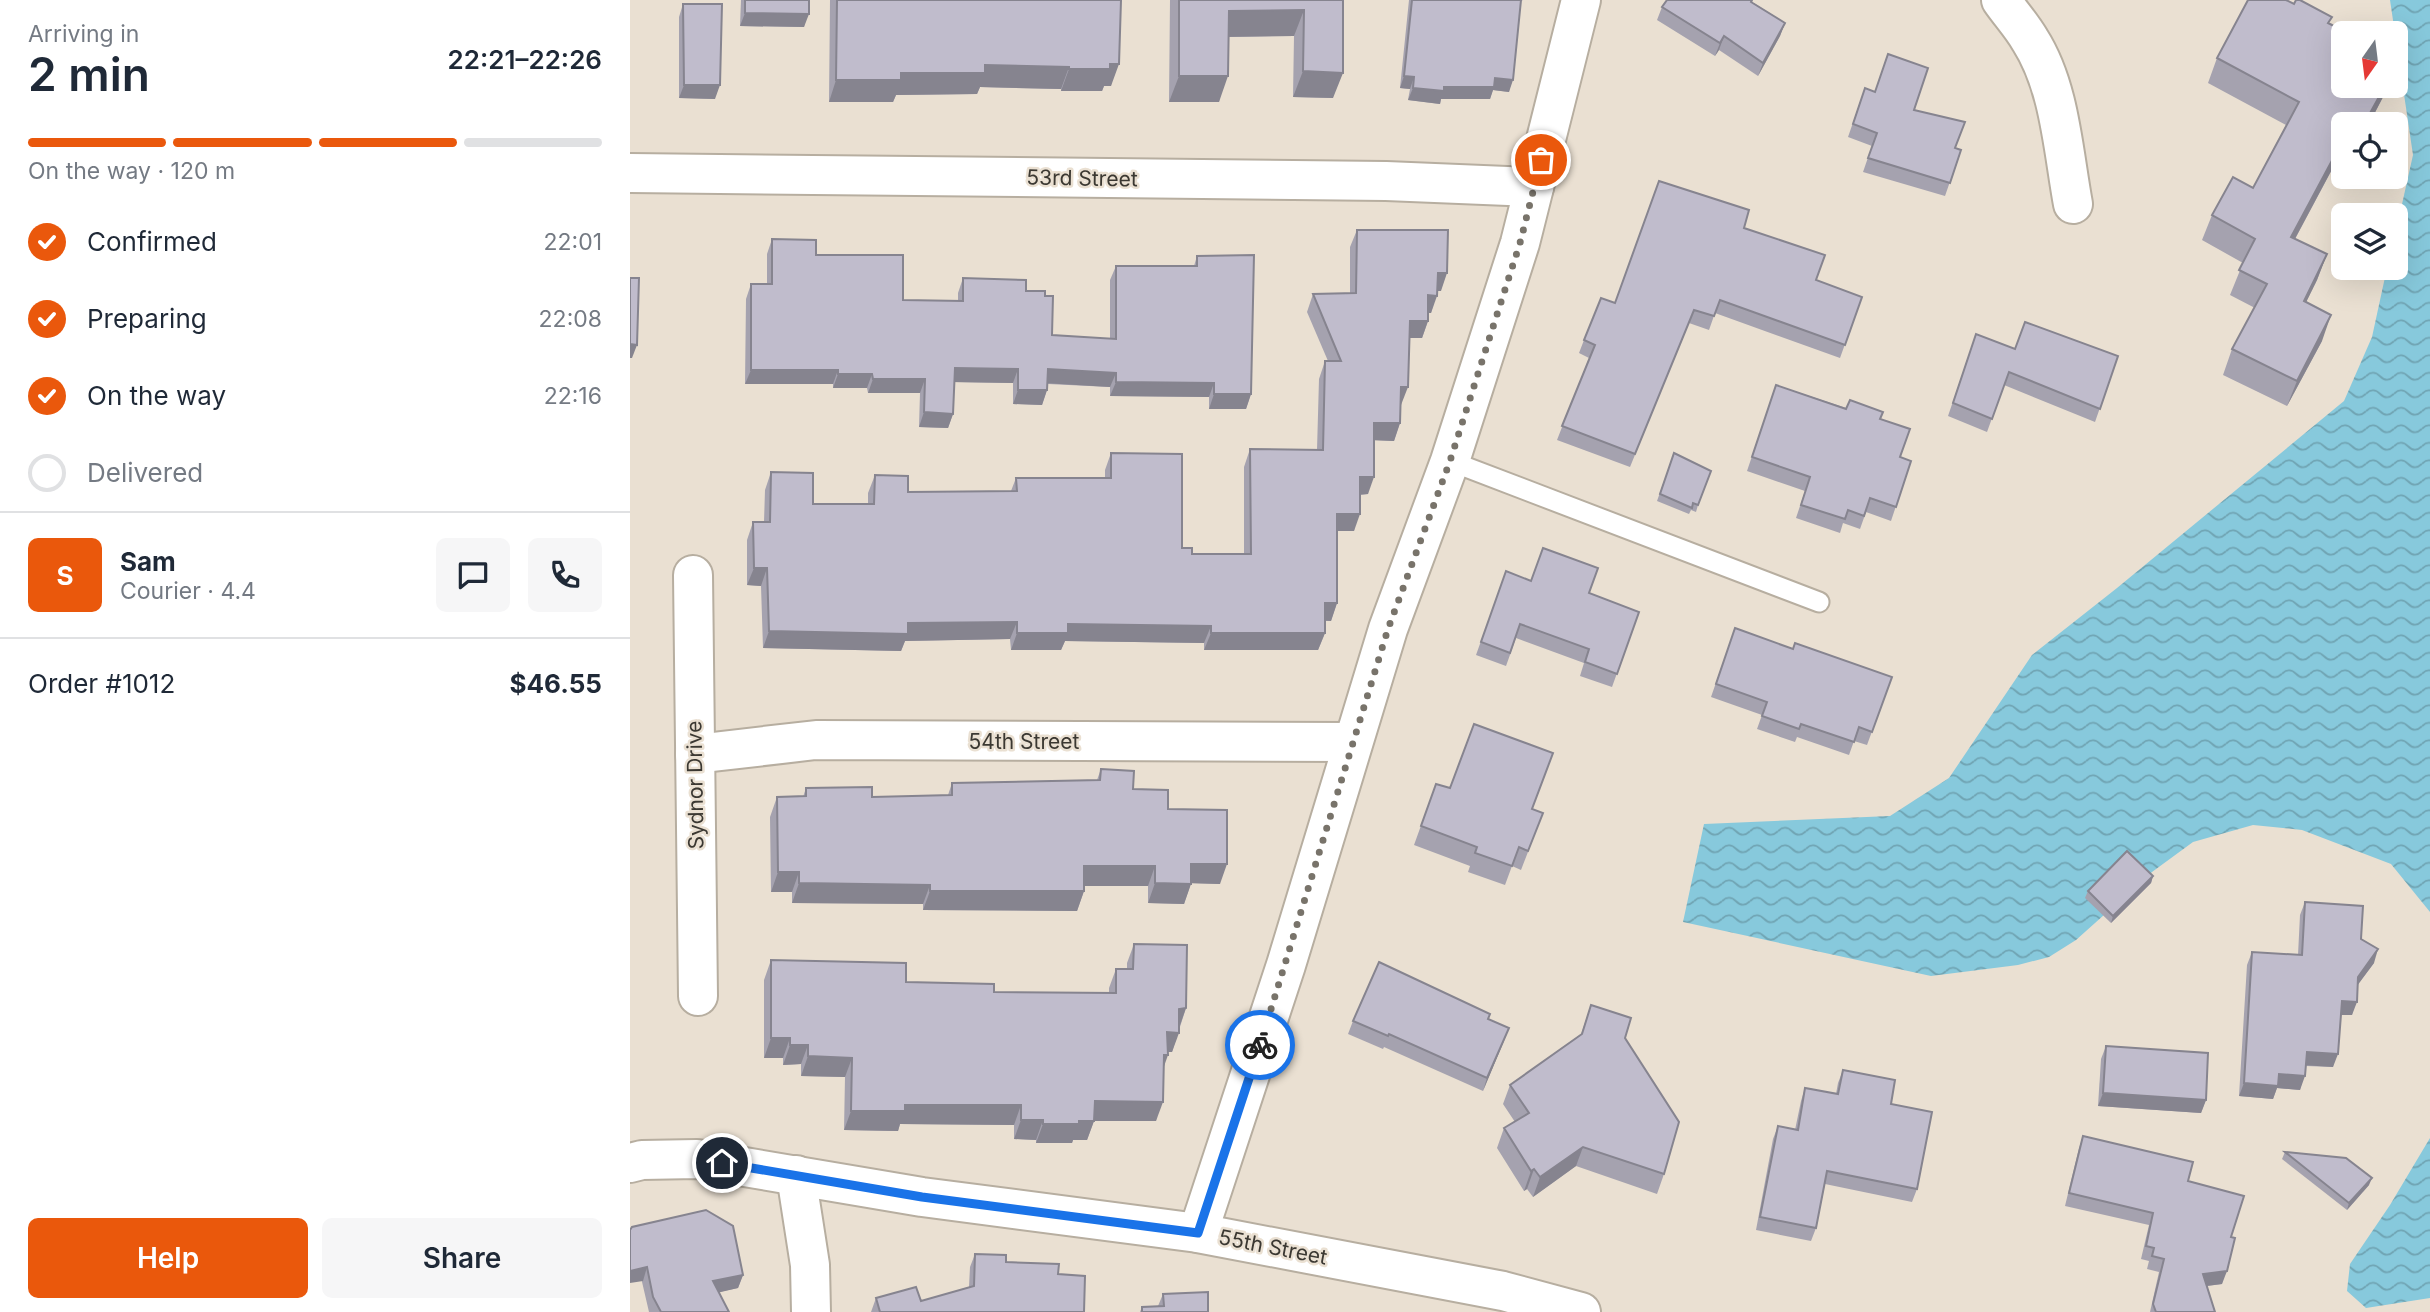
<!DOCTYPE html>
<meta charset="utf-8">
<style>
body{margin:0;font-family:Inter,sans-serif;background:#f6f6f7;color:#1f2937;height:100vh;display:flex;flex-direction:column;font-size:26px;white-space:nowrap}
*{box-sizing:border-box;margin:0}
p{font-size:23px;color:#747a83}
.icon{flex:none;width:38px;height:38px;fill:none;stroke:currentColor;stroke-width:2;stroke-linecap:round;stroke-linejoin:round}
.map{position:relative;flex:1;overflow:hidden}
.side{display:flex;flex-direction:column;background:#fff;width:630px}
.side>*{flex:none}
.needle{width:46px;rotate:194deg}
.buttons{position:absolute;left:1701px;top:21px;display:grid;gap:14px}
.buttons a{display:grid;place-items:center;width:77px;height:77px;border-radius:10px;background:#fff;box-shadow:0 7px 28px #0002;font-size:35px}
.pin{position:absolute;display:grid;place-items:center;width:60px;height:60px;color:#fff;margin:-30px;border:4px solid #fff;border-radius:50%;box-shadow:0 2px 7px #0007}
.courier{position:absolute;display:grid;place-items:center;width:70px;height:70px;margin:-35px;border:5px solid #1a73e8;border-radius:50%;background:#fff;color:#222;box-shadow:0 2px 9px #0007}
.summary em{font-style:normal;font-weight:600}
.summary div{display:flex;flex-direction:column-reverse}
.summary{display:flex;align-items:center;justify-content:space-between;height:119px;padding:0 28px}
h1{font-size:46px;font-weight:600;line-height:52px}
.bar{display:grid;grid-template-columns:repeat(4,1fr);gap:10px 7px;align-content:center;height:84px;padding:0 28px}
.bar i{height:9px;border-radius:5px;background:#e0e1e3}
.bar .on{background:#ea580c}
.bar p{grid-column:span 4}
.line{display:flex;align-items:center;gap:18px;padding:0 28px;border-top:2px solid #e0e1e3}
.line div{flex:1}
.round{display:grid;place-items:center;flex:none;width:74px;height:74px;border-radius:10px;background:#f6f6f7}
ol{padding:0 28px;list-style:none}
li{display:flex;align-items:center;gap:21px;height:77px}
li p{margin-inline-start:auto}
li .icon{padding:7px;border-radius:50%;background:#ea580c;color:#fff;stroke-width:4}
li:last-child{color:#747a83}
li i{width:38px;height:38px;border:4px solid #e0e1e3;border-radius:50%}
.cta{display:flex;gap:14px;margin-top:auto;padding:14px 28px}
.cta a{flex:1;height:80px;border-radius:10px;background:#ea580c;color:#fff;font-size:28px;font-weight:600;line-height:80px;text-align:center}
.cta a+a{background:#f6f6f7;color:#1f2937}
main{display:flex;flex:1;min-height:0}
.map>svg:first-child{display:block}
</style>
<main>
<section class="side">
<div class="summary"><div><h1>2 min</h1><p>Arriving in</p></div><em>22:21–22:26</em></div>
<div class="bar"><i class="on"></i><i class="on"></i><i class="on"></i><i></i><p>On the way · 120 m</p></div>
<ol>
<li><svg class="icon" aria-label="check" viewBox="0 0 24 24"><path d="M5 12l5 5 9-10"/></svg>Confirmed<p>22:01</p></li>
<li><svg class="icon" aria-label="check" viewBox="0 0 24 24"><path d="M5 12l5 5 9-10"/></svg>Preparing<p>22:08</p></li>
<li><svg class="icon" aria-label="check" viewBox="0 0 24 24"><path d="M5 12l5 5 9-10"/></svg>On the way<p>22:16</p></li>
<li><i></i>Delivered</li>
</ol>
<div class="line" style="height:126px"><b class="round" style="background:#ea580c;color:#fff">S</b><div><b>Sam</b><p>Courier · 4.4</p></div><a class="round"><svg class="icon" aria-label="chat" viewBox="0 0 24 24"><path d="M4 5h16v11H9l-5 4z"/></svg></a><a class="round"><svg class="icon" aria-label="phone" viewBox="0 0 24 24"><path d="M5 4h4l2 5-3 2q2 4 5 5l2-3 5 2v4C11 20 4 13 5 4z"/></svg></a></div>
<div class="line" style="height:91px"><div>Order #1012</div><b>$46.55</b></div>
<div class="cta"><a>Help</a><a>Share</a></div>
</section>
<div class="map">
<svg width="1800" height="1312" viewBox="0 0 1800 1312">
<defs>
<pattern id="water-waves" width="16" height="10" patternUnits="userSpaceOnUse" patternTransform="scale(1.75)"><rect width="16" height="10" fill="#87c9dc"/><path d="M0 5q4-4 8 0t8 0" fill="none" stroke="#70a4b3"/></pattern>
</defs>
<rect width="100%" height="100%" fill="#eae0d2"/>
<!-- water -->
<g fill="url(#water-waves)">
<path d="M1760 0H1800V912L1761 864 1672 830 1623 825 1563 842 1522 872 1446 940 1419 957 1388 965 1301 976 1053 922 1074 824 1260 816 1319 778 1402 655 1487 588 1714 401 1742 337 1757 268H1766V231L1783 155Z"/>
<path d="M1800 1138V1298L1736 1308 1717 1291 1720 1264 1760 1205Z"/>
</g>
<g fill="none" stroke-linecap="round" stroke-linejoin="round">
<!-- lane casing -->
<g stroke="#b7aea0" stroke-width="23">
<path id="lane" d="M820 461 1189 602"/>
</g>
<!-- street casing -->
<g stroke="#b7aea0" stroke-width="42">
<g id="street">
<path d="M1371 0C1380 13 1392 26 1400 40 1430 87 1433 150 1443 204"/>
<path d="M0 173 756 181 904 187"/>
<path d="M63 575 68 996"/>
<path d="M65 754 186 740 723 742"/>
<path d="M0 1163 12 1160 67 1159 292 1197 568 1233 873 1291 951 1312"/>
<path d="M166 1175 180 1265 181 1312"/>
<path d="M568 1233 656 965 758 629 820 461 890 243 951 0"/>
</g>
</g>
<!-- lane -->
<use href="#lane" stroke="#fff" stroke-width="19"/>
<!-- street -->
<use href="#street" stroke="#fff" stroke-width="38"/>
</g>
<!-- wall -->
<g fill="#a5a2af">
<path d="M111 0H179L174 27 110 26Z"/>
<path d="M200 0H491L481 86H474L472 91H431V89L350 87 347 94 266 95 263 102H199Z"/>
<path d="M540 0H713L703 98 663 97 664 36 599 37 589 102H539Z"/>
<path d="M779 0H893L891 1 879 92 863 90 860 99H811L810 104 778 100 780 89 770 88Z"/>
<path d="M1124 3 1155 23 1150 36 1128 76 1089 50 1085 56 1027 20 1032 7Z"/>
<path d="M53 4 85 99 49 98V17Z"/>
<path d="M1700 23 1713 86H1757L1753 97 1739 124H1713V164L1707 160 1665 239 1697 254 1687 280 1676 302 1692 341 1657 406 1593 375 1602 349 1625 308 1600 295 1613 263 1572 240 1582 215 1623 188 1656 125 1578 83 1587 58Z"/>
<path d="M1235 88 1284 110 1325 148 1331 150 1315 196 1233 172 1242 146 1218 137Z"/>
<path d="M1114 228 1186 280 1232 297 1210 358 1085 313 1079 330 1059 323 1000 467 927 440 959 358 949 353 954 340 985 303Z"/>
<path d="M727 230 811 291H807L801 313H798V321L792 338H779L770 405V423L764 441 744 440 738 494 730 495 724 531H707V603L701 621H695V633L688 650H574V643L435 641 431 650H381L380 639 275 641 271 651 133 648 131 586 117 585V540L123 522H134L135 490 141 472 183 504H238V493L245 475 278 492 381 491 386 478H475V470L481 453 552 548 562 554H614V467L620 449 687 450 689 379 695 361H698L677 312 683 294 720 293V247Z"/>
<path d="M142 239 186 255 273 300 328 301V293L333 278 396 291 415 296 422 335 480 339V280L486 266H564L567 256 621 394 616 409H579V397L480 396V387L418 384 417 390 412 405 383 404V383L324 382 323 414 318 428 289 427 290 393H238L237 388H203V384H115L116 299 121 284H137V254Z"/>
<path d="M1346 334 1385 349 1488 356 1465 422 1374 385 1357 432 1318 416Z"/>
<path d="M1146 385 1250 419 1270 457 1281 461 1261 521 1236 512 1230 529 1213 523 1210 533 1166 518 1175 491 1117 471Z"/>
<path d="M1044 453 1068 505 1066 512 1061 510 1059 514 1027 501Z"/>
<path d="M876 571 901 581 959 593 1009 612 982 687 950 676 954 663 886 638 876 666 846 655Z"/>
<path d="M1105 628 1163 649 1262 677 1237 745 1224 741 1219 755 1167 737 1165 742 1127 729 1132 715 1081 697Z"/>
<path d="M471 769 503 789 538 809 590 884 561 883 554 904 518 903V886H454V891L447 911 293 910V904L162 903V892H141L140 817 147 797H173L176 788 242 797 318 795 322 783 467 780Z"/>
<path d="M806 784 820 788 902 809 913 813 891 870 882 866 875 885 838 872 840 866 784 845Z"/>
<path d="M1523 876 1521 883 1481 923 1455 898 1458 891Z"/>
<path d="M1675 902 1731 939 1744 963 1728 984 1722 1015H1711L1703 1067 1676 1066 1670 1090 1647 1088 1643 1099 1609 1096 1617 965 1622 952 1668 955 1670 915Z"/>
<path d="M504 944 556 1008 542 1052H538L533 1067 526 1121H464L457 1140H443L442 1143H406V1140L384 1139V1125L270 1124 268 1131 214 1130 215 1077 171 1076V1064L153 1065V1058H134V980L141 960 276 982 364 992 479 993V988L486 969H497V963Z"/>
<path d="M961 1005 995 1038 1034 1174 1027 1194 946 1166 903 1197 897 1189 894 1191 867 1148 874 1128 885 1122 873 1104 880 1085 951 1034Z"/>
<path d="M858 1019 879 1028 853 1091 754 1047 753 1049 718 1034 723 1021Z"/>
<path d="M1476 1046 1576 1100 1571 1113 1468 1106 1471 1059Z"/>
<path d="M1213 1070 1261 1104 1287 1189 1282 1202 1195 1184 1186 1228 1181 1241 1126 1230 1143 1139 1148 1126 1165 1130 1171 1101 1175 1088 1206 1094 1208 1083Z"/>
<path d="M1453 1136 1558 1181 1601 1237 1592 1284 1577 1286 1585 1312H1520L1529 1272 1517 1269 1519 1261 1511 1259 1519 1225 1435 1206 1449 1148Z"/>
<path d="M1655 1152 1739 1185 1717 1210 1652 1159Z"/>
<path d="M0 1230 113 1275 108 1288 89 1292 99 1312H19Z"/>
<path d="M345 1254 428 1274 454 1312H241L246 1298 291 1301 339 1287 340 1267Z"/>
<path d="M533 1294 578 1312H510L512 1307 528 1306Z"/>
</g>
<!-- shaded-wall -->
<g fill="#86848f">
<path d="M674 10 664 36 590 37 599 11Z"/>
<path d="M115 13 179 14 174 27 110 26Z"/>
<path d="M1155 23 1150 36 1128 76 1133 63Z"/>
<path d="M1094 36 1089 50 1085 56 1090 43Z"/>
<path d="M480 64H489L481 86H474L472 91H431L439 69Z"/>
<path d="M355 65 439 67 431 89 350 87 347 94 266 95 263 102H199L206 80 271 73Z"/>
<path d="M673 71 713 73 703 98 663 97Z"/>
<path d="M549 76H598L589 102H539Z"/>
<path d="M774 76 784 77 780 89 770 88Z"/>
<path d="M865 78 883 80 879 92 863 90 860 99H811L810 104 778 100 783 88Z"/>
<path d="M54 85H90L85 99 49 98Z"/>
<path d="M1755 86H1757L1753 97 1739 124H1734Z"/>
<path d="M1713 140 1707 160 1652 263 1661 237Z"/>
<path d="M1697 254 1687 280 1664 327 1674 301Z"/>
<path d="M808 273H817L811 291H801Z"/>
<path d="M798 295 807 296 801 313H792Z"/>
<path d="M1701 315 1692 341 1657 406 1667 381Z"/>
<path d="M780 321H798L792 338H773Z"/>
<path d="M0 344 7 345 2 358H0Z"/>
<path d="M325 368 388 369 383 383 320 382Z"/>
<path d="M418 369 486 373 480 387 413 383Z"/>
<path d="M121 370H208L203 384H115Z"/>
<path d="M208 374H242L237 388H203Z"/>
<path d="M243 379H295L290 393H238Z"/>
<path d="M486 382 584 383 579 397 480 396Z"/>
<path d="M771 387H778L771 405 764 404Z"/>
<path d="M388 390H417L412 405 383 404Z"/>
<path d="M584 394H621L616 409H579Z"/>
<path d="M294 412 323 414 318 428 289 427Z"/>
<path d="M744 423H770L764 441 738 440Z"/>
<path d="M730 477H744L738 494 724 495Z"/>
<path d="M707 514H730L724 531H701Z"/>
<path d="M124 568H137L131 586 117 585Z"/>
<path d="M695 603H707L701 621 688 620Z"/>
<path d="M387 622 380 639 275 641 271 651 133 648 139 631 278 623Z"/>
<path d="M438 624 581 626 574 643 435 641 431 650H381L387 633Z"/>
<path d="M581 633H695L688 650H574Z"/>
<path d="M561 864H597L590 884 554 883Z"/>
<path d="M454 866H525L518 886H447Z"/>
<path d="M148 872H169L162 892H141Z"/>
<path d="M1523 876 1521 883 1481 923 1483 916Z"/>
<path d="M169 883 300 885 293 904 162 903Z"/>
<path d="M525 883 561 884 554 904 518 903Z"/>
<path d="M300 891H454L447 911 293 910Z"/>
<path d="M1748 949 1744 963 1724 990 1728 977Z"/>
<path d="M1712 1001 1727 1002 1722 1015H1707Z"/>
<path d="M556 1008 549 1028V1009Z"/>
<path d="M879 1028 874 1041 853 1091 857 1078Z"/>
<path d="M537 1032 549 1033 542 1052H530Z"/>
<path d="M141 1038H160L153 1058H134Z"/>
<path d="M160 1045H178L171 1064 153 1065Z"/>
<path d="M1677 1052 1708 1054 1703 1067 1672 1065Z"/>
<path d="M534 1055H538L531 1075Z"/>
<path d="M178 1056 222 1058 215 1077 171 1076Z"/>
<path d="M1649 1074 1675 1076 1670 1090 1647 1088 1643 1099 1609 1096 1614 1083Z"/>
<path d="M1473 1093 1576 1100 1571 1113 1468 1106Z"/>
<path d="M465 1101 533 1102 526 1121H458Z"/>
<path d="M275 1105H391L384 1125 270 1124 268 1131 214 1130 221 1111Z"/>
<path d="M391 1120H413L406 1140 384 1139Z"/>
<path d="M449 1121H464L457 1140H443L442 1143H406L413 1124Z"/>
<path d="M953 1147 946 1166 903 1197 910 1177Z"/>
<path d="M904 1169 897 1189 894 1191 901 1171Z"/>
<path d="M1742 1178 1739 1185 1717 1210 1719 1203Z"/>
<path d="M17 1267 13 1281 0 1283V1271Z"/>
<path d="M1597 1271 1592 1284 1568 1287 1573 1274Z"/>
<path d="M113 1275 108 1288 78 1295 83 1281Z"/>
</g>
<!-- building -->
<g fill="#c0bccc" stroke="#86848f" stroke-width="2">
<path d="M115 0H179V14L115 13Z"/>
<path d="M207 0H491L489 64H480V69H439V67L355 65V73H271V80H206Z"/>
<path d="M549 0H713V73L673 71 674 10 599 11 598 76H549Z"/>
<path d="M782 0H891L883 80 865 78 864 87H814V91L783 88 784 77 774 76Z"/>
<path d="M1037 0H1122L1121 2 1155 23 1133 63 1094 36 1090 43 1032 7Z"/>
<path d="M1618 0H1656L1664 4 1666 0H1670L1702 17 1698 23 1718 33H1713V86H1755L1734 124H1713V140L1661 237 1697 254 1674 301 1701 315 1667 381 1602 349 1637 284 1609 270 1625 239 1582 215 1603 177 1623 188 1669 102 1587 58Z"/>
<path d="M53 4H92L90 85H54Z"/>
<path d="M1258 54 1298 68 1284 110 1335 122 1325 148 1331 150 1320 183 1238 158 1247 133 1223 124 1235 88 1245 92Z"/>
<path d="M1029 181 1119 210 1114 228 1195 255 1186 280 1232 297 1215 345 1090 300 1084 316 1064 310 1005 454 932 426 965 345 954 340 971 298 985 303Z"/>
<path d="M727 230H818L817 273H808L807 296 798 295V321H780L778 387H771L770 423H744V477H730V514H707V603H695V633H581V626L438 624V633H387V622L278 623V634L139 631 137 568H124L123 522H140L141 472 183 473V504H244L245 475 278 476V492L387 491 386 478H481V453L552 454V548H562V554H621L620 449 693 450 695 361H711L683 294 726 293Z"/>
<path d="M142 239 186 240V255H273V300L333 301V278L396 280V291H415V296H423L422 335 486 339V266H567V256L624 255 621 394H584V383L486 382V373L418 369 417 390H388V369L325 368 323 414 294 412 295 379H243L242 374H208V370H121V284H142Z"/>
<path d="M0 278H9L7 345 0 344Z"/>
<path d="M1395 322 1488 356 1470 409 1379 372 1362 419 1323 403 1346 334 1385 349Z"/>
<path d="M1146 385 1216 409 1220 400 1253 412 1250 419 1280 429 1270 457 1281 461 1266 507 1240 498 1234 516 1218 510 1215 519 1171 505 1180 477 1122 457Z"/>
<path d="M1044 453 1081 471 1068 505 1063 503 1062 508 1030 494Z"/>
<path d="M913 548 968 568 959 593 1009 612 987 674 955 662 959 649 890 624 880 653 851 642 876 571 901 581Z"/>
<path d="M1105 628 1163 649 1165 643 1262 677 1242 732 1229 727 1224 742 1171 724 1169 729 1132 716 1137 702 1086 684Z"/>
<path d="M844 724 923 753 902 809 913 813 898 851 889 847 882 866 845 853 847 847 791 826 806 784 820 788Z"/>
<path d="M471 769 504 771 503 789 538 790V809L597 810V864H561V884L525 883V866H454V891H300V885L169 883V872H148L147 797 176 796V788L242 787V797L322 795V783L470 780Z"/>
<path d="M1497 851 1523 876 1483 916 1458 891Z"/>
<path d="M1675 902 1733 906 1731 939 1748 949 1728 977 1727 1002 1712 1001 1708 1054 1677 1052 1675 1076 1649 1074 1648 1086 1614 1083 1622 952 1672 955Z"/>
<path d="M504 944 557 945 556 1008 549 1009V1033L537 1032 538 1055H534L533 1102 465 1101 464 1121H449V1124H413V1120H391V1105H275V1111H221L222 1058 178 1056V1045H160V1038H141V960L276 963V982L364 984V992L486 993V969H503Z"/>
<path d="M749 962 860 1014 858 1019 879 1028 857 1078 759 1034 758 1036 723 1021Z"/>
<path d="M961 1005 1001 1018 995 1038 1049 1122 1034 1174 953 1147 910 1177 904 1169 901 1171 874 1128 899 1113 880 1085 952 1034Z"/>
<path d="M1476 1046 1578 1053 1576 1100 1473 1093Z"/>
<path d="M1213 1070 1265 1080 1261 1104 1302 1112 1287 1189 1197 1171 1186 1228 1130 1217 1148 1126 1168 1130 1175 1088 1208 1094Z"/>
<path d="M1453 1136 1563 1162 1558 1181 1614 1196 1601 1237 1605 1238 1597 1271 1573 1274 1585 1312H1526L1523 1304 1534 1259 1522 1256 1524 1248 1516 1246 1523 1213 1439 1193Z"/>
<path d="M1655 1152 1716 1158 1742 1178 1719 1203Z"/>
<path d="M76 1210 103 1226 113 1275 83 1281 99 1312H31L23 1297 17 1267 0 1271V1230L2 1227Z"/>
<path d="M345 1254 376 1255V1262L429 1264 428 1274 455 1276 454 1312H250L246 1298 286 1287 291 1301 344 1286Z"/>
<path d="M578 1292V1312H512V1307L534 1306 533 1294Z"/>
</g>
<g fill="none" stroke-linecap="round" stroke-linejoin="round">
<!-- done -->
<path stroke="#78736a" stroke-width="7" stroke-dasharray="0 12.6" d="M630 1045 758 629 820 461 890 243 911 160"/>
<!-- route -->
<path stroke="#1a73e8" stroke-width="9" d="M92 1163 292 1197 568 1233 630 1045"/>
</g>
<g text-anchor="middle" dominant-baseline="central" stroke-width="5" stroke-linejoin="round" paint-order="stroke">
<!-- street labels -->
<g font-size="21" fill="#3b3832" stroke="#eae0d2">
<text transform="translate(452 178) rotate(1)">53rd Street</text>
<text x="394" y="741">54th Street</text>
<text transform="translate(65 785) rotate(-91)">Sydnor Drive</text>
<text transform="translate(643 1247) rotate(11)">55th Street</text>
</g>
</g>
</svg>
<div class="buttons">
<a><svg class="needle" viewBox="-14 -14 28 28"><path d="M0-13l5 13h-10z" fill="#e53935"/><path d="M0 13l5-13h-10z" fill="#747a83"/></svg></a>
<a><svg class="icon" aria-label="locate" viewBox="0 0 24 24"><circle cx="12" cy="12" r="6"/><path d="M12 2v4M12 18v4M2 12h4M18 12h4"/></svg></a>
<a><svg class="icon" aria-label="layers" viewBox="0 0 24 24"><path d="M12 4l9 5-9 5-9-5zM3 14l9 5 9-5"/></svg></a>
</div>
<div class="pin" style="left:911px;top:160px;background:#ea580c"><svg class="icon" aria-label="bag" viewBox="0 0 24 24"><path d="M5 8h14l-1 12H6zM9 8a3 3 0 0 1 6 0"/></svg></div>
<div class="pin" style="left:92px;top:1163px;background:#1f2937"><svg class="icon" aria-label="home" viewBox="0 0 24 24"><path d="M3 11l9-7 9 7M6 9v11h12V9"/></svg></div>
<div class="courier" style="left:630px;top:1045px"><svg class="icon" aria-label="bike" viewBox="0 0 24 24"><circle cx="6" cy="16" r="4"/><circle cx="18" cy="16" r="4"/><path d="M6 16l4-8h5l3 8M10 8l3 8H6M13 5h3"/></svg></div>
</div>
</main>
